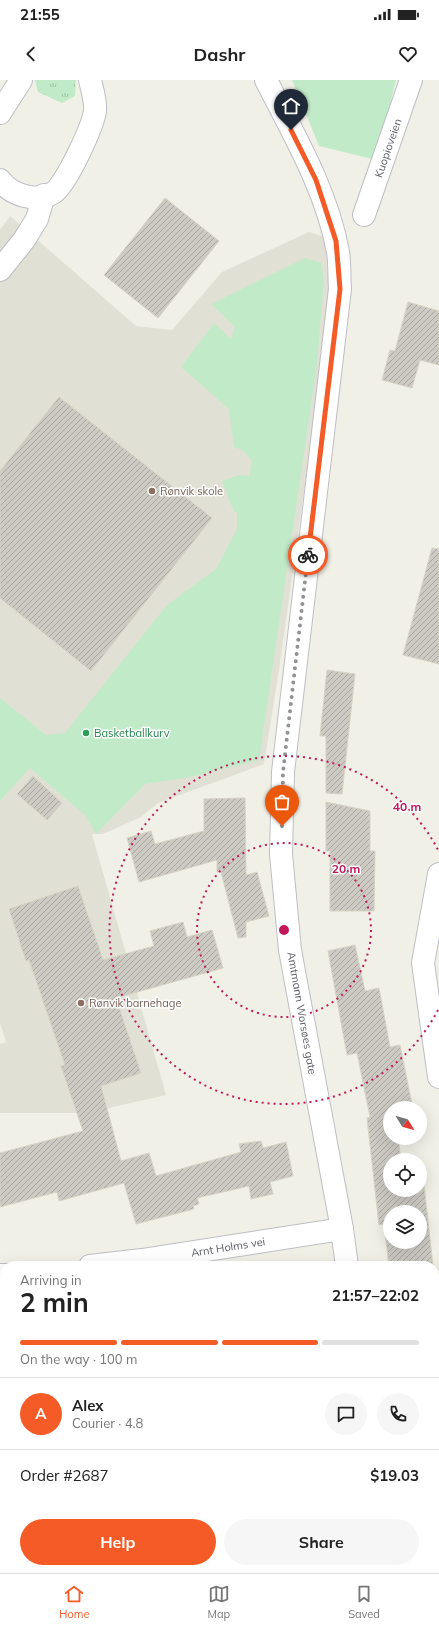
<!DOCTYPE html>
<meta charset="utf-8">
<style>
body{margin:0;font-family:Mulish,sans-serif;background:#f6f6f6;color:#222;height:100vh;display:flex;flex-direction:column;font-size:15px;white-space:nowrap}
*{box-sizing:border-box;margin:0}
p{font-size:13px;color:#767676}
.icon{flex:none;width:22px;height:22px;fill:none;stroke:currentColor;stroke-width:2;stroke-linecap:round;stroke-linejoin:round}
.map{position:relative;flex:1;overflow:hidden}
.sheet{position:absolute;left:0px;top:1181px;width:439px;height:312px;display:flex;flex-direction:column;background:#fff;border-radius:16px 16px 0 0;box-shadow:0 4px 16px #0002}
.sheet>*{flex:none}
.needle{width:26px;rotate:127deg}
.buttons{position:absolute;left:383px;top:1021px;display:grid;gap:8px}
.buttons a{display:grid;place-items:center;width:44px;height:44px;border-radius:50%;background:#fff;box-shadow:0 4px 16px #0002;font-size:20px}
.pin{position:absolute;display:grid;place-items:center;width:34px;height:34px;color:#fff;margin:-41px -17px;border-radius:50% 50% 50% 0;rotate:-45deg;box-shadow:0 0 4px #0007}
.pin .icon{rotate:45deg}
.courier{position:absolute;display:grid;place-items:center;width:40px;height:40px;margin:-20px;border:3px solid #f55b27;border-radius:50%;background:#fff;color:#222;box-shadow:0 1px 5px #0007}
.summary em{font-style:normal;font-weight:700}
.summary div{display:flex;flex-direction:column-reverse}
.summary{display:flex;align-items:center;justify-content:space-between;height:68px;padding:0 20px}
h1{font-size:26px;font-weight:700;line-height:30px}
.bar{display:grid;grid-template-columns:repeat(4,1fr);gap:6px 4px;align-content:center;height:48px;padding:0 20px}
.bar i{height:5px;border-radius:3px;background:#e0e0e0}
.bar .selected{background:#f55b27}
.bar p{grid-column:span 4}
.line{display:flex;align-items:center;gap:10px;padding:0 20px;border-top:1px solid #e0e0e0}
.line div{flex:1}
.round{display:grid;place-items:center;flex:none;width:42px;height:42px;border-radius:21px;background:#f6f6f6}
.action{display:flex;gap:8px;margin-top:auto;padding:8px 20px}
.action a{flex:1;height:46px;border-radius:24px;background:#f55b27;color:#fff;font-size:16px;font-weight:700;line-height:46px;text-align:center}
.action a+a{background:#f6f6f6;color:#222}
.status{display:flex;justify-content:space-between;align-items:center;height:28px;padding:0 20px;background:#fff;direction:ltr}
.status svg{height:11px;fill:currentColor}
header{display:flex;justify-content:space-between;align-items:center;height:52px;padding:0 20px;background:#fff;font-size:18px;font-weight:700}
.tab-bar{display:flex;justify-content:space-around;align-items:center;height:56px;border-top:1px solid #e0e0e0;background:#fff;font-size:11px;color:#767676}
.tab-bar a{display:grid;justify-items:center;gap:2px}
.tab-bar .selected{color:#f55b27}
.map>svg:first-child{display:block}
</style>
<div class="status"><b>21:55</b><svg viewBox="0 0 49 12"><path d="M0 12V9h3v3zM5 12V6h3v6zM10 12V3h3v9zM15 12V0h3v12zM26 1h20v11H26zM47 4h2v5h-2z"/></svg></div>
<header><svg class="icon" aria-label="back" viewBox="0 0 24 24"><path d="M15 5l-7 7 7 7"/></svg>Dashr<svg class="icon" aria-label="heart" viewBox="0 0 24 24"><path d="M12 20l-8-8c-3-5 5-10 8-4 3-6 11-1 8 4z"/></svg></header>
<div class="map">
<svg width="439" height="1493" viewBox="0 0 439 1493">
<defs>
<pattern id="industrial-furrows" width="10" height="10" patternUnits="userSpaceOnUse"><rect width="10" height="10" fill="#e1e1da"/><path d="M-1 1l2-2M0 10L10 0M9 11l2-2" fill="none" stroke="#babab5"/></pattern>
<pattern id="grass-tufts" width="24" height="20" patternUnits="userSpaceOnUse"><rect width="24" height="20" fill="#c1eac8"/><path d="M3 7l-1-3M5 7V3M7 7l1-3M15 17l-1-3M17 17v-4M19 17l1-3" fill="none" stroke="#a0c1a6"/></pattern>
<pattern id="forest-crowns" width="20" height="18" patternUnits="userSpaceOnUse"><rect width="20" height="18" fill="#c1eac8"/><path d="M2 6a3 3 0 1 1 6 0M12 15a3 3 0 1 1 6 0" fill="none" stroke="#a0c1a6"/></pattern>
<pattern id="building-hatch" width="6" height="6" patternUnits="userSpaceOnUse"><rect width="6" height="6" fill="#cccac3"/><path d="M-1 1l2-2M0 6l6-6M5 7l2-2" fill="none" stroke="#a9a7a2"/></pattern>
</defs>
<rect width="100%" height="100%" fill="#f1f0e6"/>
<!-- industrial -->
<path fill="url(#industrial-furrows)" d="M0 1459H5V1488H405L403 1493H0Z"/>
<!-- education -->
<path fill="#e1e0d4" d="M10 136 136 246 172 250 222 192 309 152 325 157 329 211 316 326 279 590 264 684 158 723 141 737 103 754H92L166 1015 87 1033H0V964L6 962 0 943V721L29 688 0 661V150Z"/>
<!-- grass -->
<path fill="url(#grass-tufts)" d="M35 0H76L75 16 62 23 38 12Z"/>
<!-- forest -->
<path fill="url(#forest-crowns)" d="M439 1421V1493H413L414 1488H434V1435Z"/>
<!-- green -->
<g fill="#c1eac8">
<path d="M292 0H396L376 80 319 66Z"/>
<path d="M305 178 321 183 324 200 317 284 259 680 191 697 145 704 96 754 85 735 30 688 0 721V618L46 655 65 653 167 525 216 489 237 449V432H234L222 401 239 395 249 396 252 381 244 371 234 367 229 329 181 287 214 243 231 259 235 247 211 224Z"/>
<path d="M139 1488H184L185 1493H149Z"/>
<path d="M246 1488H294L295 1493H247Z"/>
</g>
<!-- building -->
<g fill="url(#building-hatch)" stroke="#d6d3c3" fill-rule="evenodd">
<path d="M165 118 219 161 158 238 104 195Z"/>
<path d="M408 222 439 231V285L420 280 412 308 382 300 390 270 395 271Z"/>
<path d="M59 317 212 438 91 591 0 518V391Z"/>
<path d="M432 468 439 469V584L403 575Z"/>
<path d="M327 590 355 594 342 714 326 713V656H320Z"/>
<path d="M33 696 62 723 47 740 17 714Z"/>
<path d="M245 718 246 795 257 792 269 836 246 842V857L238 858 221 792H217V780L139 802 127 758 151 751 155 764 204 751V719Z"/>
<path d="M326 722 370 731V771H375L374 831H330V771H326Z"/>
<path d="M78 806 103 880 154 866 150 851 183 842 187 857 212 850 223 888 116 918 141 993 101 1006 121 1081 149 1073 156 1096 241 1072 239 1064 261 1061 263 1068 286 1062 293 1096 270 1102 273 1114 251 1119 249 1106 197 1118 199 1124 193 1126 194 1129 136 1144 124 1103 59 1121 57 1112 0 1127V1073L83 1051 61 986 65 985 29 880 26 881 9 829Z"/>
<path d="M355 865 365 911 379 908 390 967 400 965 412 1024 390 1028V1058H398L401 1080H390V1110H420V1105H424L433 1186H389L384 1144 379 1145 367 1038 370 1037 357 973 347 975 328 871ZM390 1132H420V1162H390Z"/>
</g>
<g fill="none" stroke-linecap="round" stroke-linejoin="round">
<!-- minor casing -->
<g stroke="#bdbec5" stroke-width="24">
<g id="minor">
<path d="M266 0C294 55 327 111 338 172 340 184 339 197 340 209L283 692 281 774 290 870 342 1149 347 1186"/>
<path d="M0 33 21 0"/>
<path d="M0 100C11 115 36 123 53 113 66 105 93 46 95 31 96 21 92 9 90 0"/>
<path d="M364 135 411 0"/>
<path d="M0 190 24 160 37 139 44 115"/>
<path d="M439 794 423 883 439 997"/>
<path d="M90 1186 142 1180 342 1149"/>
<path d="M0 1195H5"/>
<path d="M0 1255 5 1266"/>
<path d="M46 1488 54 1493"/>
</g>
</g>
<!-- minor -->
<use href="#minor" stroke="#fff" stroke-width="22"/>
</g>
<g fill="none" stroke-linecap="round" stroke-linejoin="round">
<!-- done -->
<path stroke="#919293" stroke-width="4" stroke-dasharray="0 7.2" d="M282 746 283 692 308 475"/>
<!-- route -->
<path stroke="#f55b27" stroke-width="5" d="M291 50 316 100 336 161 340 209 308 475"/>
</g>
<!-- distance rings -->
<g fill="none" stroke="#c2185b" stroke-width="2" stroke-dasharray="2 4">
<circle cx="284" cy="850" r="87"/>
<path d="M438 930A174 174 0 1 1 438 770"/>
</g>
<!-- markers -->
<g fill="#8d6e63" stroke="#fff" stroke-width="1.5">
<circle cx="152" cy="411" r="4"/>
<circle cx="81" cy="923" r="4"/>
</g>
<circle fill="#2e9e5b" stroke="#fff" stroke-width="1.5" cx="86" cy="653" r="4"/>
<g text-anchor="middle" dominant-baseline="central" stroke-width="3" stroke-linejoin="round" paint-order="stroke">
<!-- street labels -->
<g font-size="11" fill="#5d6067" stroke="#fff">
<text transform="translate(388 68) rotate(-71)">Kuopioveien</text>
<text transform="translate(302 933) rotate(80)">Amtmann Worsøes gate</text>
<text transform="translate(228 1167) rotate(-9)">Arnt Holms vei</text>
</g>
<!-- education labels -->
<g font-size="11" fill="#785e54" stroke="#fff" text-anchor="start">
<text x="160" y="411">Rønvik skole</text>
<text x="89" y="923">Rønvik barnehage</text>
</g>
<!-- leisure labels -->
<g font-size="11" fill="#27864d" stroke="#fff" text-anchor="start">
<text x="94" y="653">Basketballkurv</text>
</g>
</g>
<circle cx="284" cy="850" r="6" fill="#c2185b" stroke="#fff" stroke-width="2"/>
<g font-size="12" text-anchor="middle" font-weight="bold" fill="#c2185b" stroke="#fff" stroke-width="3" stroke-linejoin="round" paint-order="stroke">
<text x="407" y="731">40 m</text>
<text x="346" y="793">20 m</text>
</g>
</svg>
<div class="buttons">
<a><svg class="needle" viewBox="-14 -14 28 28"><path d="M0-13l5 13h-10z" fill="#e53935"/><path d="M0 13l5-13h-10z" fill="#767676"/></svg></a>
<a><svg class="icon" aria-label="locate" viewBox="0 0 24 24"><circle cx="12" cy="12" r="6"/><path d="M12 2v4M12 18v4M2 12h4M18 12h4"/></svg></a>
<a><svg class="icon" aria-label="layers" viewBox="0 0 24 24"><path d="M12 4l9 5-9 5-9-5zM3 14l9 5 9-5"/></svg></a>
</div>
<div class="pin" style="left:282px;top:746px;background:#ea580c"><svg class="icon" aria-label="bag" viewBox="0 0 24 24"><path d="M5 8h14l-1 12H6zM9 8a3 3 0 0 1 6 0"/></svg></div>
<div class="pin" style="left:291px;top:50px;background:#1f2937"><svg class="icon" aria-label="home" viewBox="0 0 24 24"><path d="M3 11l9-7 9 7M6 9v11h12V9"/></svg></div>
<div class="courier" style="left:308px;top:475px"><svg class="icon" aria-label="bike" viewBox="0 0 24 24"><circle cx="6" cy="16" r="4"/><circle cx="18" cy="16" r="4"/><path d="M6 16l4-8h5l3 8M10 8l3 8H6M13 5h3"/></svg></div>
<section class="sheet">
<div class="summary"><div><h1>2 min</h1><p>Arriving in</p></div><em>21:57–22:02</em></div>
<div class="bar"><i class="selected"></i><i class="selected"></i><i class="selected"></i><i></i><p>On the way · 100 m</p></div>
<div class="line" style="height:72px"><b class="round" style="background:#f55b27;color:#fff">A</b><div><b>Alex</b><p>Courier · 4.8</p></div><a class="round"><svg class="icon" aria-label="chat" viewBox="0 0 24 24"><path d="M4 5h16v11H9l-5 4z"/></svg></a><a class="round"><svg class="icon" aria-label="phone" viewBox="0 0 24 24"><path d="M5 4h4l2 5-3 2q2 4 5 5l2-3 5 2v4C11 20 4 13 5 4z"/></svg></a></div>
<div class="line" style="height:52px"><div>Order #2687</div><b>$19.03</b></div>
<div class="action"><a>Help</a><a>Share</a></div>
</section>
</div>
<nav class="tab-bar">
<a class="selected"><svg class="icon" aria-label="home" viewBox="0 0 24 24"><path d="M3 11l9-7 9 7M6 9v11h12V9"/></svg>Home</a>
<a><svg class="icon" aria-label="map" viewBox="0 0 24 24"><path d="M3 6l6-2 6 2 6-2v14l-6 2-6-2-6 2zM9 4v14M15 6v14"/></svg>Map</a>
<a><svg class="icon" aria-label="saved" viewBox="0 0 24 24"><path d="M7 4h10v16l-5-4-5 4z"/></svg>Saved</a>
</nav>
